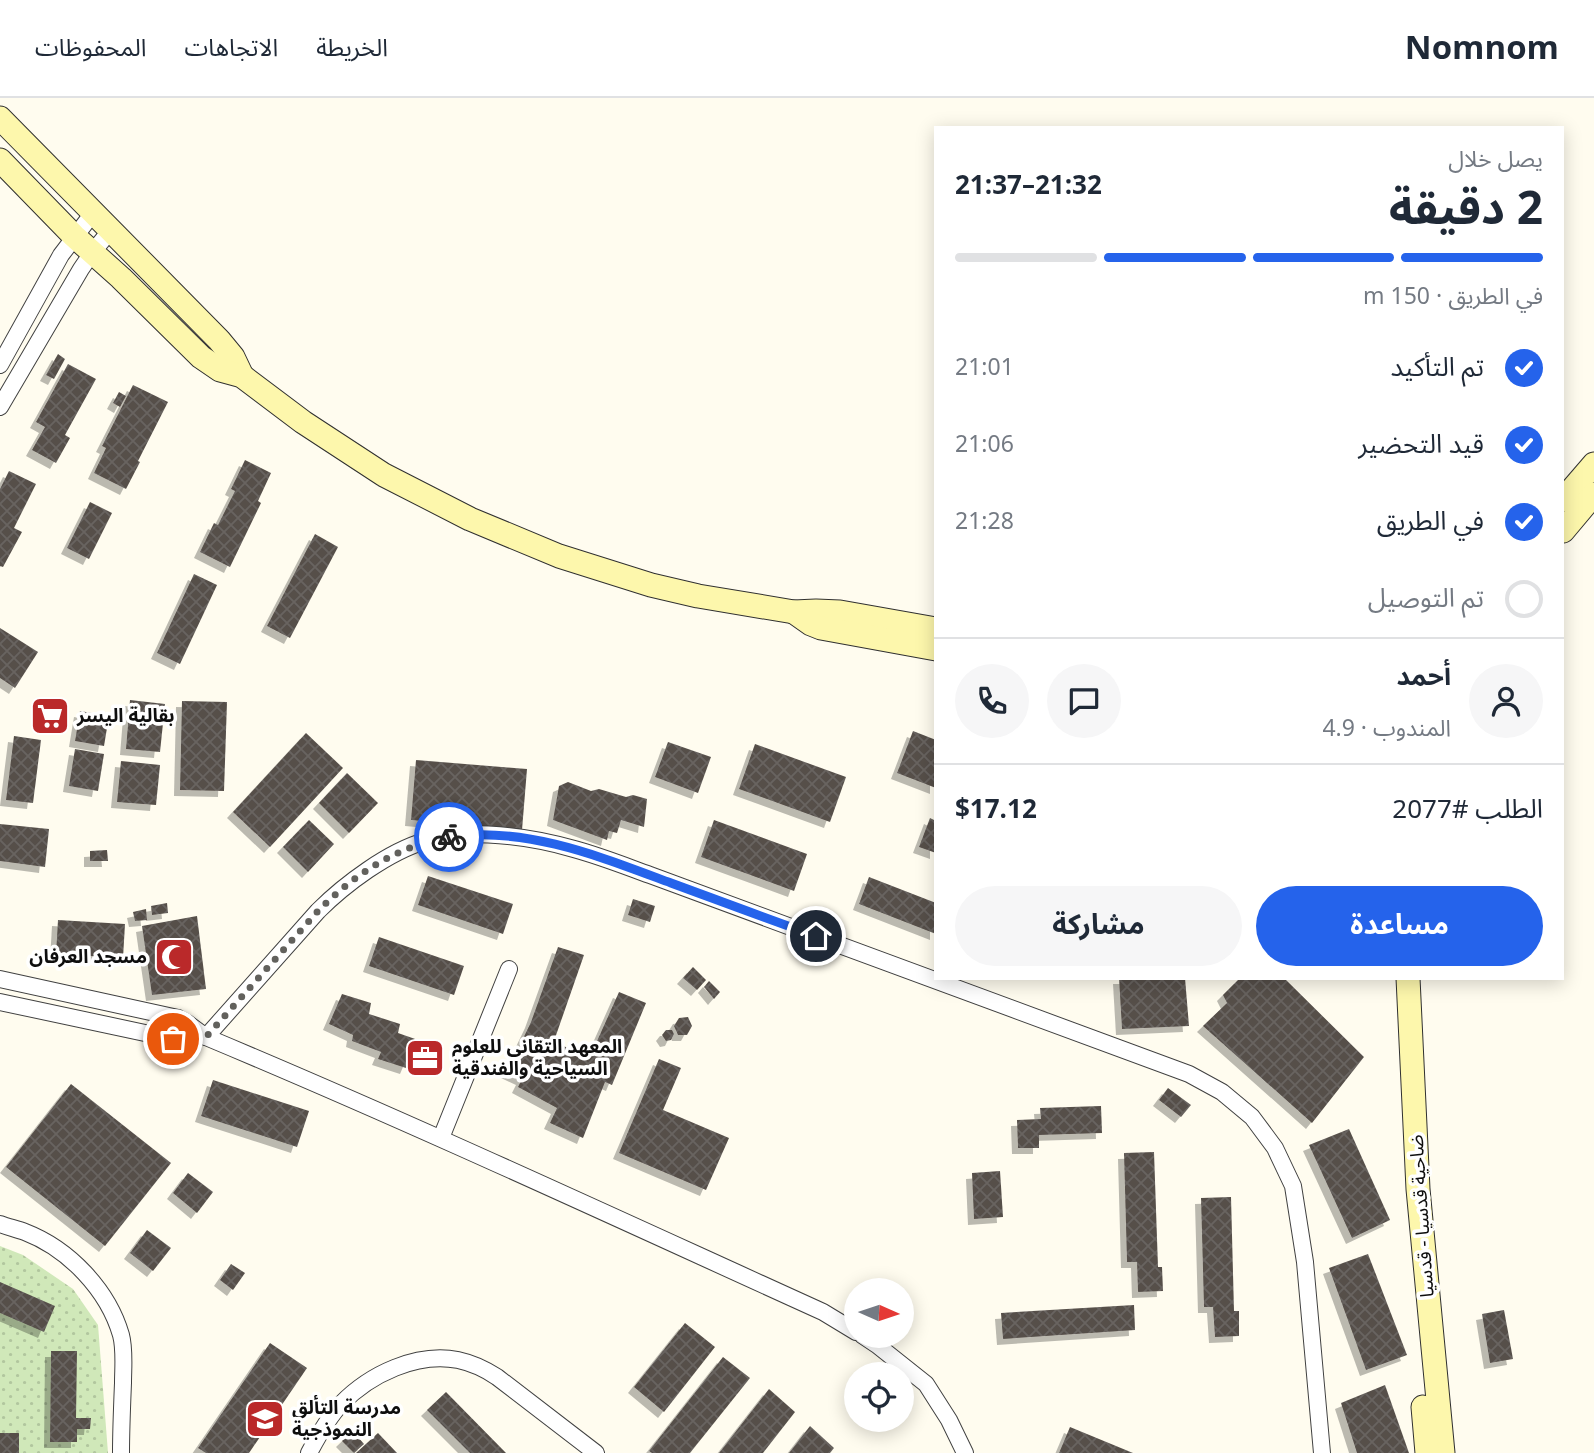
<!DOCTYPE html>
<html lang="ar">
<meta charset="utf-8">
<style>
body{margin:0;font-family:Georgia,"Noto Sans Arabic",serif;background:#f6f6f7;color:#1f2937;direction:rtl;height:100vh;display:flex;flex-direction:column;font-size:26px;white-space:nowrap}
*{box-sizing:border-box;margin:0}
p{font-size:23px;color:#747a83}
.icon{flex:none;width:38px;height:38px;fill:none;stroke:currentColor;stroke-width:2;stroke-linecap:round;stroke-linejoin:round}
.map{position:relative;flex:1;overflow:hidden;direction:ltr}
.sheet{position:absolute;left:934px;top:28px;width:630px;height:854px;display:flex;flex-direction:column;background:#fff;border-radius:0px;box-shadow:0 4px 18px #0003;direction:rtl}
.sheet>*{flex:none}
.needle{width:46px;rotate:93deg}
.buttons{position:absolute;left:844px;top:1180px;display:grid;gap:14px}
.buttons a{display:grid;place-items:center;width:70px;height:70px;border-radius:50%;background:#fff;box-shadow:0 4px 18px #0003;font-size:35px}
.pin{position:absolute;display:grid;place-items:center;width:60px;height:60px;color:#fff;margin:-30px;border:4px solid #fff;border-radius:50%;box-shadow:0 2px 7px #0007}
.courier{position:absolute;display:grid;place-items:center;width:70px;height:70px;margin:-35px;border:5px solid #2563eb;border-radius:50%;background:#fff;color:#222;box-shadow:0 2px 9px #0007}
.head em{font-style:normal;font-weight:700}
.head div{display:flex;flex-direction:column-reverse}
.head{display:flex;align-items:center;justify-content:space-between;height:119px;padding:0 21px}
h1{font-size:46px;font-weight:700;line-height:52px}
.bar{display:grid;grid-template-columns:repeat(4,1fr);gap:10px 7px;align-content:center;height:84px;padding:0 21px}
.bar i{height:9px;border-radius:5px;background:#e0e1e3}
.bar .selected{background:#2563eb}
.bar p{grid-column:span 4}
.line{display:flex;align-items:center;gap:18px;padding:0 21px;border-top:2px solid #e0e1e3}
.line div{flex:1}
.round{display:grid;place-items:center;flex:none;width:74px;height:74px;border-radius:37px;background:#f6f6f7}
ol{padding:0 21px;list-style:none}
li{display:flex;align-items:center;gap:21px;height:77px}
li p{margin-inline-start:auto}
li .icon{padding:7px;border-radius:50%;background:#2563eb;color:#fff;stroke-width:4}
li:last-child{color:#747a83}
li i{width:38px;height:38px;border:4px solid #e0e1e3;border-radius:50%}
.cta{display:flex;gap:14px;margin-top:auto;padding:14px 21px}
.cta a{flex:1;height:80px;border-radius:42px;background:#2563eb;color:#fff;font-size:28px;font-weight:700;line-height:80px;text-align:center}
.cta a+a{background:#f6f6f7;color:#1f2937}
header{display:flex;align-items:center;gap:42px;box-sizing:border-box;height:98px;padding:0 35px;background:#fff;border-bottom:2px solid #e0e1e3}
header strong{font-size:33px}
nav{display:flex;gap:38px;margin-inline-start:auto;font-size:24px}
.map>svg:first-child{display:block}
</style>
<header>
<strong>Nomnom</strong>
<nav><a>الخريطة</a><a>الاتجاهات</a><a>المحفوظات</a></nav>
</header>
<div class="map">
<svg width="1594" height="1355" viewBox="0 0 1594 1355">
<defs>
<pattern id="green-dots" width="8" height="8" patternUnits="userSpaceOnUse" patternTransform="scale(1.75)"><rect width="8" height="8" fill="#d0e8b9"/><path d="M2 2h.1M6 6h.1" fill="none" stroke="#b1c69e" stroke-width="1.8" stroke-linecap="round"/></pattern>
<pattern id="building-cross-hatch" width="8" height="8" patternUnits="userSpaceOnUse" patternTransform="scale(1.75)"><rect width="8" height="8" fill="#564f4a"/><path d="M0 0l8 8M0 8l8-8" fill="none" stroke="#696460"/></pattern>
<filter id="shadow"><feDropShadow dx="-6" dy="6" stdDeviation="0" flood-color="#0004"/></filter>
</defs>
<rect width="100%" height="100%" fill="#fffcef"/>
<!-- green -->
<path fill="url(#green-dots)" d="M0 1148 23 1157 73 1191 98 1227 108 1355H0Z"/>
<!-- building -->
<g fill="url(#building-cross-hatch)" filter="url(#shadow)">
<path d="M58 256 65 261 54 281 46 277Z"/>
<path d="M68 266 96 281 65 337 70 340 56 365 32 352 45 329 36 324Z"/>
<path d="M133 287 168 304 138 363 140 364 126 391 94 375 106 350 102 348Z"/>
<path d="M119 294 126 298 120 309 113 305Z"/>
<path d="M245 362 271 375 258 403 261 405 230 469 200 454 214 425 218 427 235 393 231 391Z"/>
<path d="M9 373 36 386 14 430 22 434 3 469 0 468V391Z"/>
<path d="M90 404 112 415 89 461 67 450Z"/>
<path d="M315 436 338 449 290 540 267 528Z"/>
<path d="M194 476 217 487 180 566 157 555Z"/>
<path d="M0 530 38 554 15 590 0 580Z"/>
<path d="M130 602 165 606 160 654 126 651Z"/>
<path d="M182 603 227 604 224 693 180 692Z"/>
<path d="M80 613 109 618 104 648 75 643Z"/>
<path d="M913 633 936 642V690L897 675Z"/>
<path d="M306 635 343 670 270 749 233 714Z"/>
<path d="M14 638 41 642 33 705 6 702Z"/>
<path d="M668 644 711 659 698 695 655 679Z"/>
<path d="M755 646 846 679 830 724 739 691Z"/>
<path d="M75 651 104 656 98 693 69 688Z"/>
<path d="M416 662 527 671 522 732 411 722Z"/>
<path d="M121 663 160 667 156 707 117 704Z"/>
<path d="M347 675 378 705 349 735 319 705Z"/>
<path d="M568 684 591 693 599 691 626 699 633 697 647 701 644 729 621 722 617 735 609 733 607 742 553 722 559 688Z"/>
<path d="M930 720 936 723V755L919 749Z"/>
<path d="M309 722 334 746 308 774 283 749Z"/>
<path d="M714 722 807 756 794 793 701 759Z"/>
<path d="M0 726 49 731 45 769 0 763Z"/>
<path d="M107 752 108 763H90V753Z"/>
<path d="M428 778 513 806 503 836 418 807Z"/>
<path d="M869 779 936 805V836L859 806Z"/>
<path d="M633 801 655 808 650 824 628 817Z"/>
<path d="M167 805 168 815 152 817 151 808Z"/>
<path d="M146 811 147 822 135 823 133 814Z"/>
<path d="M197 818 206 891 152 897 142 828Z"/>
<path d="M58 822 125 826 123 860 56 856Z"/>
<path d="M379 839 464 868 454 897 369 868Z"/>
<path d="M558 849 584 857 554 943 589 961 619 894 646 905 612 987 605 984 583 1040 550 1025 557 1010 518 989 522 981 507 974 531 924Z"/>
<path d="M693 869 706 882 697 892 683 880Z"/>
<path d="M1119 880H1185L1189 928 1122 931Z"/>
<path d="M1240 880H1284L1364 959 1312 1025 1203 928 1227 905 1223 897Z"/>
<path d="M709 883 720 894 714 901 704 889Z"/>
<path d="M342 896 371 905 369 916 400 926 398 935 418 942 406 970 378 961 381 954 352 943 353 937 329 926Z"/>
<path d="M688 919 692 928 687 937H678L674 928 679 920Z"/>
<path d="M666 932H672L674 936 671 942 666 943 662 937Z"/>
<path d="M659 961 681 970 663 1012 729 1040 706 1092 619 1055Z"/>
<path d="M213 982 309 1013 297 1049 201 1018Z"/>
<path d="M71 986 171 1065 105 1148 6 1069Z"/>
<path d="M1168 990 1191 1007 1181 1019 1159 1002Z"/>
<path d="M1101 1008 1102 1035 1039 1037V1050H1018L1017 1022 1041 1021 1040 1010Z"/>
<path d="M1349 1031 1390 1122 1352 1140 1309 1047Z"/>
<path d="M1154 1054 1158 1169H1162L1163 1193 1138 1194 1137 1164H1127L1124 1055Z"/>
<path d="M1000 1073 1003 1119 974 1121 972 1075Z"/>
<path d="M188 1075 213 1094 197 1115 173 1095Z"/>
<path d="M1231 1099 1234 1213H1239V1238L1215 1239 1213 1209H1204L1201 1100Z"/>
<path d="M147 1132 171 1150 153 1173 130 1155Z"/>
<path d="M1368 1156 1407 1257 1366 1272 1329 1170Z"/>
<path d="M231 1166 245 1175 233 1192 220 1182Z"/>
<path d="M0 1184 55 1208 44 1234 0 1215Z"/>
<path d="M1134 1207 1135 1232 1003 1241 1001 1215Z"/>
<path d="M1504 1212 1513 1261 1490 1265 1482 1216Z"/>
<path d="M685 1225 715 1249 664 1314 634 1289Z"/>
<path d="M270 1245 307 1270 249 1355H206L198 1350Z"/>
<path d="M51 1253H77L76 1320H91L90 1331H77V1344H50Z"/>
<path d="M723 1259 750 1280 690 1355H652L649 1353Z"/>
<path d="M1385 1287 1409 1355H1357L1341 1305Z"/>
<path d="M769 1291 795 1314 763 1355H719Z"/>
<path d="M446 1294 506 1355H470L427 1312Z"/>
<path d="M364 1322 370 1327 358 1339 364 1346 354 1355 342 1343Z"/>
<path d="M810 1328 834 1350 830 1355H789Z"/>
<path d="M1070 1329 1133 1355H1059Z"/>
<rect x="0" y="1335" width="19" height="20"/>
<path d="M378 1335 397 1355H356Z"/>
</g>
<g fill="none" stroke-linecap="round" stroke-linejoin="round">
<!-- street casing -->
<g stroke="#414141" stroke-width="18">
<g id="street">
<path d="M0 267 61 157 93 115"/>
<path d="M0 309 81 171 92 155 110 133"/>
<path d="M0 881 178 920 187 925 206 939C414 1026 618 1121 823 1214L856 1234"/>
<path d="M0 904 173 941H183L204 937"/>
<path d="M206 939 318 813C345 786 388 754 425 743 470 730 529 738 574 751 600 758 625 768 650 777L1189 976 1222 994 1252 1019 1275 1050 1293 1088 1305 1164 1322 1355"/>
<path d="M441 1040 509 871"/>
<path d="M0 1126C8 1129 17 1131 25 1134 69 1151 108 1192 121 1237 125 1252 123 1270 123 1285 122 1309 121 1332 121 1355"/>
<path d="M862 1237 877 1247 926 1286 949 1322 965 1355"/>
<path d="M309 1355C318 1338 328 1320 341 1306 370 1276 417 1254 458 1262 472 1265 485 1271 497 1279L596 1355"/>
</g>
</g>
<!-- secondary casing -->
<g stroke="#303030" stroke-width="25">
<g id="secondary">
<path d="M0 20 219 242 233 259 242 278"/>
<path d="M0 62 74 138 121 180 201 259 220 272 242 278 303 324 384 377 470 421 559 458 651 487 698 498 794 514 816 513 840 514 936 531"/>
<path d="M1563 402 1594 366"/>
<path d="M1563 433 1594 396"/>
<path d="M794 514 811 526 821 530 936 551"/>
<path d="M1408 880 1418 1091 1443 1355"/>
<path d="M1423 1309 1427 1355"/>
</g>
</g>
<!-- street -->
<use href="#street" stroke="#fff" stroke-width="16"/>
<!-- secondary -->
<use href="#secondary" stroke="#fdf7ac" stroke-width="23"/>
</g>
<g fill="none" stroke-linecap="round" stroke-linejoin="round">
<!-- done -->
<path stroke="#62615d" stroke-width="7" stroke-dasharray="0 12.6" d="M173 941 183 942 204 937 206 939 318 813C353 777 399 747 449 739"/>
<!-- route -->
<path stroke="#2563eb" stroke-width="9" d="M449 739C526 728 601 759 671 785 720 803 768 821 816 838"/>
</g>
<!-- icons -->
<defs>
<g id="supermarket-square" transform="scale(2.0125)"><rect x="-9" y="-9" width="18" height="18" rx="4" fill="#ba292a" stroke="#fff"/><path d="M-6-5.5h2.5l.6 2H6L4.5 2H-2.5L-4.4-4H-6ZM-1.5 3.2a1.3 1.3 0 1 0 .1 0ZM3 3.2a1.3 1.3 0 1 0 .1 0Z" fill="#fff"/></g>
<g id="mosque-square" transform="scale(2.0125)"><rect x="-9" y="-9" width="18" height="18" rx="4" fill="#ba292a" stroke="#fff"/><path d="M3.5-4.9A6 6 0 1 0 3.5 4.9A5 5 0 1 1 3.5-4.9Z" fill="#fff"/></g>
<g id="office-square" transform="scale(2.0125)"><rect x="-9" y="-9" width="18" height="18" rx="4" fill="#ba292a" stroke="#fff"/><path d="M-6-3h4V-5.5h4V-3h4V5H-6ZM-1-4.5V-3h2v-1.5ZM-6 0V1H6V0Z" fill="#fff"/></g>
<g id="school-square" transform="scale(2.0125)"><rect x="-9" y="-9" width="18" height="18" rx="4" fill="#ba292a" stroke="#fff"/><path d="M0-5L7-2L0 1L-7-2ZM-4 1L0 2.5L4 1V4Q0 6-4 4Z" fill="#fff"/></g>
</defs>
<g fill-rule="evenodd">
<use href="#supermarket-square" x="50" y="618"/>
<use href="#mosque-square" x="174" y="859"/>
<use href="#office-square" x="425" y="960"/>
<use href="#school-square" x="265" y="1321"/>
</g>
<g text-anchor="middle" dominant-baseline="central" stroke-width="7" stroke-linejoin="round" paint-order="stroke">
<!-- poi labels -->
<g font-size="19" font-weight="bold" fill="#0e0e0e" stroke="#fff" text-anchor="start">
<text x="77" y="618">بقالية اليسر</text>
<text x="147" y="859" text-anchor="end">مسجد العرفان</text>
<text x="452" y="949">المعهد التقاني للعلوم<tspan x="452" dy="22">السياحية والفندقية</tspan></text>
<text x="292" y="1310">مدرسة التألق<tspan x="292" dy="22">النموذجية</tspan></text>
</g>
<!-- street labels -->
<g font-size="19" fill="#0e0e0e" stroke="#fff">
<text transform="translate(1422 1118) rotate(-94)">ضاحية قدسيا - قدسيا</text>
</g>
</g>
</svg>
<div class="buttons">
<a><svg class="needle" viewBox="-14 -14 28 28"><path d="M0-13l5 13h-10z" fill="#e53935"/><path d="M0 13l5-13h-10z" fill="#747a83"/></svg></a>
<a><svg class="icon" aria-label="locate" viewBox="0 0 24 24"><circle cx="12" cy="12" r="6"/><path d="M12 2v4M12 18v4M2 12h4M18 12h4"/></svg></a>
</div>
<div class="pin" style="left:173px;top:941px;background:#ea580c"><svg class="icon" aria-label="bag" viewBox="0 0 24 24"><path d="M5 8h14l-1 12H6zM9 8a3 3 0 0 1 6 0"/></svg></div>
<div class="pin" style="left:816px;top:838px;background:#1f2937"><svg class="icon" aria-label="home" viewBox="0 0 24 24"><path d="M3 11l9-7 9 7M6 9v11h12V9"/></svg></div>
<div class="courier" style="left:449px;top:739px"><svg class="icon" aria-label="bike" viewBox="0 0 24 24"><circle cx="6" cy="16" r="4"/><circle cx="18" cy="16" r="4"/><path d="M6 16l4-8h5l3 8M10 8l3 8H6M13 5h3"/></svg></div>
<section class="sheet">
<div class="head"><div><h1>2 دقيقة</h1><p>يصل خلال</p></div><em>21:32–21:37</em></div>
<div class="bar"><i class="selected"></i><i class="selected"></i><i class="selected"></i><i></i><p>في الطريق · 150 m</p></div>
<ol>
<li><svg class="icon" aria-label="check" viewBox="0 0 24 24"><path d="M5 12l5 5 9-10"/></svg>تم التأكيد<p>21:01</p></li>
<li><svg class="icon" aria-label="check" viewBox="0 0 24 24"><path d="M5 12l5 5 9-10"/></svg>قيد التحضير<p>21:06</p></li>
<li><svg class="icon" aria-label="check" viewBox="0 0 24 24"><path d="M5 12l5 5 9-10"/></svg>في الطريق<p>21:28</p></li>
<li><i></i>تم التوصيل</li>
</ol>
<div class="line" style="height:126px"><a class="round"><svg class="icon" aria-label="person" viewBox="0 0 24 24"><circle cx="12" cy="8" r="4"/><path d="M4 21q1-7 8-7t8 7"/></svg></a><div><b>أحمد</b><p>المندوب · 4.9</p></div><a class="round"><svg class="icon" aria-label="chat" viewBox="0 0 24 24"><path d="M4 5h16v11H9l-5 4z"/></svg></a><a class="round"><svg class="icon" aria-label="phone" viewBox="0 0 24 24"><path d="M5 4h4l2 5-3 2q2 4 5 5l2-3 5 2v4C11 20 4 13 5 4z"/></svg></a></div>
<div class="line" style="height:91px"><div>الطلب #2077</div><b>$17.12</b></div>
<div class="cta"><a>مساعدة</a><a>مشاركة</a></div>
</section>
</div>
